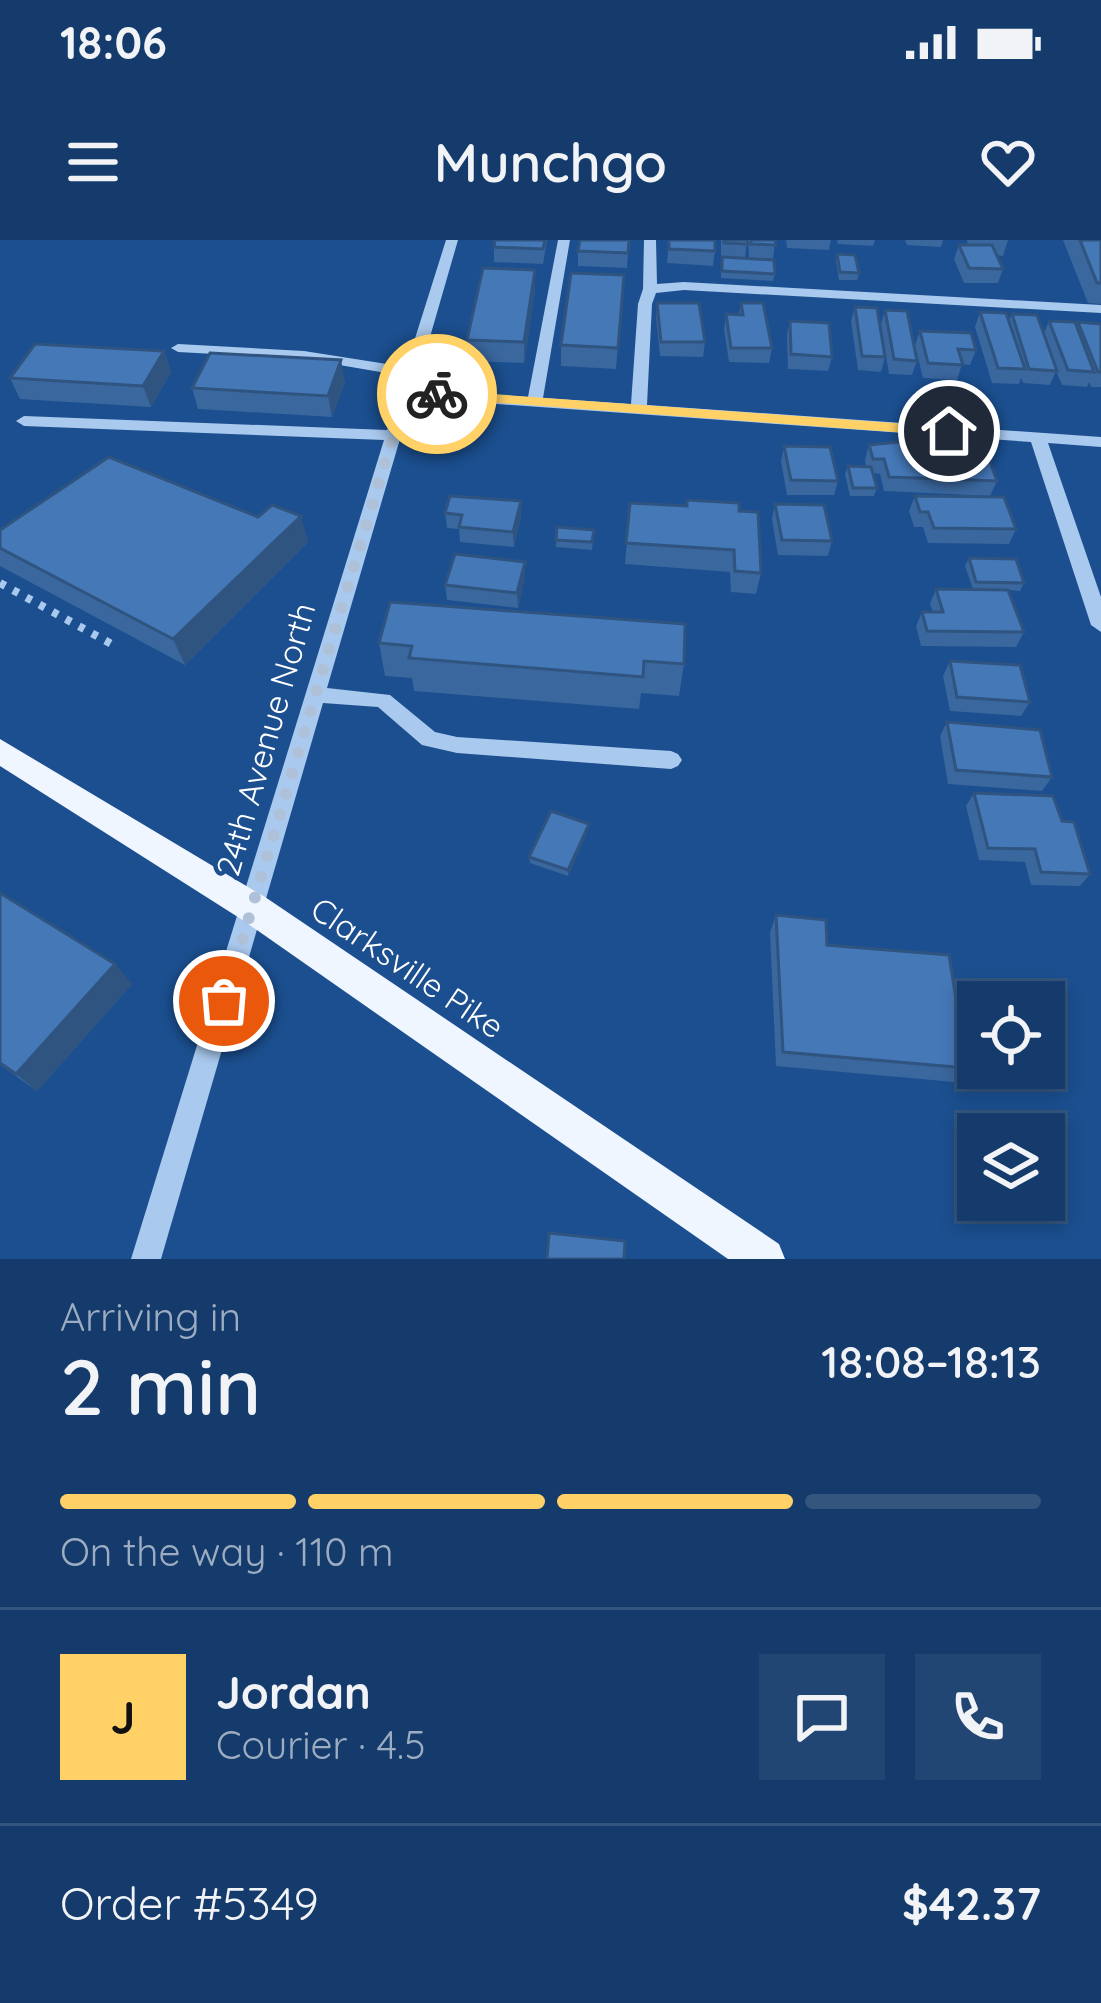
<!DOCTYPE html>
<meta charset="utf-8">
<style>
body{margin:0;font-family:Quicksand,sans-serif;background:#214673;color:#f1f3f6;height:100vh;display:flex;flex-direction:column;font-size:45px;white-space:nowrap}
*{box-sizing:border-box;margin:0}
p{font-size:39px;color:#9dadc1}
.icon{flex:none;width:66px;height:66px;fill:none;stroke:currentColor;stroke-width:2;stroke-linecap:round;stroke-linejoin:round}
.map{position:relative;height:1019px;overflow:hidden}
.sheet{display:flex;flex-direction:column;background:#143b6b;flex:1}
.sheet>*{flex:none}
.fabs{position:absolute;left:957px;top:741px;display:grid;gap:24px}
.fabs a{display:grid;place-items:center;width:108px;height:108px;border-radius:0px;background:#143b6b;box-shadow:0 6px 18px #0003,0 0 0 3px #33557e;font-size:60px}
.pin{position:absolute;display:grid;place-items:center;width:102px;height:102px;color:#fff;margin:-51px;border:6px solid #fff;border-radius:50%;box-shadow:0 3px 12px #0007}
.courier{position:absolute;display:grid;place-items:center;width:120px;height:120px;margin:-60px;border:9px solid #ffd166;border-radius:50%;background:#fff;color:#222;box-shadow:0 3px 15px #0007}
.overview em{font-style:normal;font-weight:600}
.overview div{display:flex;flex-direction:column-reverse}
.overview{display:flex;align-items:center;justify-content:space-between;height:204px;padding:0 60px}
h1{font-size:78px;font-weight:600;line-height:90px}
.bar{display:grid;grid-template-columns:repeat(4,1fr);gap:18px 12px;align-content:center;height:144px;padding:0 60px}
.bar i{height:15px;border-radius:9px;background:#33557e}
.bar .on{background:#ffd166}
.bar p{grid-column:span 4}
.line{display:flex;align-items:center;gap:30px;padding:0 60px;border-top:3px solid #33557e}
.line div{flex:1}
.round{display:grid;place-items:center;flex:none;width:126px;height:126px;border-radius:0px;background:#214673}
.status{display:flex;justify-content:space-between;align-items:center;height:84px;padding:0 60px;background:#143b6b;direction:ltr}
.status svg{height:33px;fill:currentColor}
header{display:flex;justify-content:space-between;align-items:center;height:156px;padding:0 60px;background:#143b6b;font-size:54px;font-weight:600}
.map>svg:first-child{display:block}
</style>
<div class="status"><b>18:06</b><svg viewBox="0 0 49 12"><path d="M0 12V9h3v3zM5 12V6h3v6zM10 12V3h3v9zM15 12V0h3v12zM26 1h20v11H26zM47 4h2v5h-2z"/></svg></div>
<header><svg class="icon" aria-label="menu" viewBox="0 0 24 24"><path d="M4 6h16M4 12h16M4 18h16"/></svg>Munchgo<svg class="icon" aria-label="heart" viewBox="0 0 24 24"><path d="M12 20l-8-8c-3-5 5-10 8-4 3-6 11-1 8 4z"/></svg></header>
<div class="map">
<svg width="1101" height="1019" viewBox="0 0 1101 1019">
<rect width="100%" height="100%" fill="#1b4f8f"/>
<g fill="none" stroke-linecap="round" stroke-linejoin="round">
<!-- path -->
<path stroke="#a9c9ee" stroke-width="8" stroke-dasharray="6 9" stroke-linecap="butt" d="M0 343 117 407"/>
<!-- minor -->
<path fill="#a9c9ee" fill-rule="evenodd" d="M446 0H458L415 149 528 157 558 0H570L543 158 631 164 638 64 643 49 644 0H656L657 44 684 42 1101 65V73L684 50 656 53 652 64 647 165 1101 197V207L1048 203 1101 357V392L1091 385 1031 202 412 158 327 448 390 455 435 492 457 497 671 511 678 514 682 520 678 526 671 529 457 513 422 505 378 467 323 463 161 1019H131L384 200 24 186 16 181 24 176 387 190 404 136 304 119 178 112 171 108 178 104 304 111 406 127Z"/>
<!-- major -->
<path fill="#f0f6ff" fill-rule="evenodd" d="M0 499 265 657 779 1004 785 1019H728L241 679 0 526Z"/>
</g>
<!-- wall -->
<g fill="#3a679d">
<path d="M547 0 543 24 494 22V7Z"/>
<path d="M629 0 627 28 578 26V11Z"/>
<path d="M669 0 715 11 713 26 667 23Z"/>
<path d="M721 0H747L745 19 775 34 773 41 721 38Z"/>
<path d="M748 0H775L773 20 749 18Z"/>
<path d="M786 0H831L829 10 787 8Z"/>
<path d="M837 0H875L873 6 838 4Z"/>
<path d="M905 0H943L941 7 907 5Z"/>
<path d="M967 0H1008L1003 16 996 15 1003 29 998 43H964L954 19 959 5H968Z"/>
<path d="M1063 0H1101V64L1088 63Z"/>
<path d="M837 14 859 33 857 40H839L836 21Z"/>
<path d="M624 35 616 129 561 126V105Z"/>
<path d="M535 50 524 123 469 121 467 100Z"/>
<path d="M657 63 705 102 703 117 660 116 656 77Z"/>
<path d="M741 63 772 108 769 123 729 122 724 89 726 74 739 75Z"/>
<path d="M855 67 885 117 881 132 858 130 851 81Z"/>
<path d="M885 70 917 121 912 135 889 134 881 84Z"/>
<path d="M980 72 1008 82 1012 74 1044 93 1049 81 1077 87 1078 82 1101 84V147H1091L1089 142 1087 147 1062 145 1056 131 1050 145 1023 143 1021 138 1019 144 992 143 975 87Z"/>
<path d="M790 81 832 117 828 131 788 129 787 95Z"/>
<path d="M920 91 976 110 970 125 962 124 957 140 923 138 915 105Z"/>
<path d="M164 111 171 132 151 167 20 159 10 138Z"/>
<path d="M345 142 332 177 198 169 192 148Z"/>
<path d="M869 205 997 241 990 256 884 251 880 234 873 233 877 248 874 256H850L845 234 848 226 866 227 865 220Z"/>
<path d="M784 206 838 241 834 255H787L781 221Z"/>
<path d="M915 256 1016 289 1009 304 928 303 923 287H914L909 271Z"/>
<path d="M521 261V276L514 307 460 302 459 289 447 288 445 273Z"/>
<path d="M630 263 739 271 761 333 756 354 731 352 730 332 625 324Z"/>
<path d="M775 264 832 301 828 316 778 315 772 279Z"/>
<path d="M258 277 308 302 185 425 0 326V290Z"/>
<path d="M557 287 594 290 592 310 556 307Z"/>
<path d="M969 318 1024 343 1020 351 1009 350 1024 392 1016 407 921 406 916 386 922 372H933L930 364 936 349H973L965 326Z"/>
<path d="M525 336 518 368 447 360 445 345Z"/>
<path d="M379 403 684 424 679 456 641 453 639 469 414 451 412 438 385 436Z"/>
<path d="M950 421 1030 462 1021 476 950 471 943 436Z"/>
<path d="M947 482 1052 537 1042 551 948 544 940 496Z"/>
<path d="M974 553 1062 581 1090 634 1080 646 1031 645 1025 622 979 620 966 566Z"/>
<path d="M588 590 568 636 530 623 529 617Z"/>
<path d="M0 653 132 744 37 851 0 825Z"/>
<path d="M776 675 827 705 967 828 954 842 776 826 770 692Z"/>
</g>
<!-- shaded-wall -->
<g fill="#305480">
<path d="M535 30V50L524 123V102Z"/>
<path d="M164 111 171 132 151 167 143 146Z"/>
<path d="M341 120 345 142 332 177 328 156Z"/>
<path d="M521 261V276L514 307 513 292Z"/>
<path d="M301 276 308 302 185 425 173 399Z"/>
<path d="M525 322V336L518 368 517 353Z"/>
<path d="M589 584 588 590 568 636V630Z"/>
<path d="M115 724 132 744 37 851 16 834Z"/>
</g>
<!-- building -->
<g fill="#4478b7" stroke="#305480" stroke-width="3">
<path d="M495 0H545L543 9 494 7Z"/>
<path d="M580 0H629L628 13 578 11Z"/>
<path d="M669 0H715V11L669 9Z"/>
<path d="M724 0H747L748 4 724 3Z"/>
<path d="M751 0H775L776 5 751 4Z"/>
<path d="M1080 0H1101V43H1097Z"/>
<path d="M959 5H992L1003 29 969 28Z"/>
<path d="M837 14 855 15 859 33 840 32Z"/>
<path d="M722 17 774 20 775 34 722 31Z"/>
<path d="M483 28 535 30 524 102 467 100Z"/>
<path d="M571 33 624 35 618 108 561 105Z"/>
<path d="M657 63H699L705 102H661Z"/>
<path d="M741 63H763L772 108H731L726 74 743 75Z"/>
<path d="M855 67 877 68 885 117 862 116Z"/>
<path d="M885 70 907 71 917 121 894 119Z"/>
<path d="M980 72 1006 73 1025 129 998 128Z"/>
<path d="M1012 74 1037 75 1057 131 1029 129Z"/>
<path d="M790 81 829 83 832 117 791 114Z"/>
<path d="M1049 81 1075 82 1094 132 1068 130Z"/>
<path d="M1078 82 1101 84V132H1098Z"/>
<path d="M920 91 971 93 976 110 958 109 963 125 928 123Z"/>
<path d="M35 104 164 111 143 146 10 138Z"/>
<path d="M210 113 341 120 328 156 192 148Z"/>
<path d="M918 200 986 211 997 241 889 237 884 219H873L869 205Z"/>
<path d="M784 206 830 207 838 241 791 240Z"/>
<path d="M109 217 258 277 272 265 301 276 173 399 0 308V290Z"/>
<path d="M848 226 871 227 877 248H853Z"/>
<path d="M450 256 521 261 513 292 459 287 462 275 445 273Z"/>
<path d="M915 256 1004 257 1016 289 934 288 928 272H920Z"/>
<path d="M687 260 739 263V271L758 272 761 333 735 331 734 310 626 303 630 263 687 266Z"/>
<path d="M775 264 824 265 832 301 782 300Z"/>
<path d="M557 287 594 290 592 302 556 300Z"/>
<path d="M455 314 525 322 517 353 445 345Z"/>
<path d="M969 318 1016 319 1024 343 976 342Z"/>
<path d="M936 349 1008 350 1024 392 927 391 922 372H943Z"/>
<path d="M390 362 685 384 684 424 644 421 643 437 409 418 412 406 379 403Z"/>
<path d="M950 421 1020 425 1030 462 957 457Z"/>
<path d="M947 482 1040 490 1052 537 956 530Z"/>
<path d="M974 553 1053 556 1062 581 1074 582 1090 634 1041 632 1035 609 988 608Z"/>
<path d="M551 571 589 584 568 630 529 617Z"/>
<path d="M0 653 115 724 16 834 0 823Z"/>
<path d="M776 675 826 680 827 705 949 715 967 828 783 812Z"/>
<path d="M549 993 625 1001 624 1019H547Z"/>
</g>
<!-- route -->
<path fill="#ffd166" d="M437 150 949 187 957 191 949 196 432 158Z"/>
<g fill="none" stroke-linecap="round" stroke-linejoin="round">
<!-- done -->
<path stroke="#afc1d8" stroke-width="12" stroke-dasharray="0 21.6" d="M224 761 406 152 437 154"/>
</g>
<g text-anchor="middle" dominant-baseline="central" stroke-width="9" stroke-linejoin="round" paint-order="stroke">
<!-- street labels -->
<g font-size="33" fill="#fff" stroke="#1b4f8f">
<text transform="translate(265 499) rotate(-74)">24th Avenue North</text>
<text transform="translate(408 727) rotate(34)">Clarksville Pike</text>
</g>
</g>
</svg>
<div class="fabs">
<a><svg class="icon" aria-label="locate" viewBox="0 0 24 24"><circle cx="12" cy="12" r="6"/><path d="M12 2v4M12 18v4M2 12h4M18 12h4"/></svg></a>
<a><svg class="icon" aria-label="layers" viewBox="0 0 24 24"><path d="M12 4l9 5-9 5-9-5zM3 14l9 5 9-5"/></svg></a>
</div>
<div class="pin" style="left:224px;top:761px;background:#ea580c"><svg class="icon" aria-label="bag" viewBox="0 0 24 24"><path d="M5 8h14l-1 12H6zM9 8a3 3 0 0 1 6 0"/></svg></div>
<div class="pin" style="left:949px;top:191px;background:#1f2937"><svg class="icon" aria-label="home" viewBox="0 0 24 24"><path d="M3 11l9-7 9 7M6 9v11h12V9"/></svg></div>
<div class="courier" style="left:437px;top:154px"><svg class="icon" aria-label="bike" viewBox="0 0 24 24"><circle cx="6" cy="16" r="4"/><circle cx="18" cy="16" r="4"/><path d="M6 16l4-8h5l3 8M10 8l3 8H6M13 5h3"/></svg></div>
</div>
<section class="sheet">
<div class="overview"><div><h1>2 min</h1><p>Arriving in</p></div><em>18:08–18:13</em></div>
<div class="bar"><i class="on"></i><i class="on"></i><i class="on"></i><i></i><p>On the way · 110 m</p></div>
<div class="line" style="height:216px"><b class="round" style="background:#ffd166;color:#111">J</b><div><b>Jordan</b><p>Courier · 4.5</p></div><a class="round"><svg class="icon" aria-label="chat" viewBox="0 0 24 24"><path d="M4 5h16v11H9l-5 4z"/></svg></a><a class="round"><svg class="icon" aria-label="phone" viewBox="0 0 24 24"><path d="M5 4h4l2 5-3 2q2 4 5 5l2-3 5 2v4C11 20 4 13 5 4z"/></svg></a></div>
<div class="line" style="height:156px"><div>Order #5349</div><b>$42.37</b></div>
</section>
